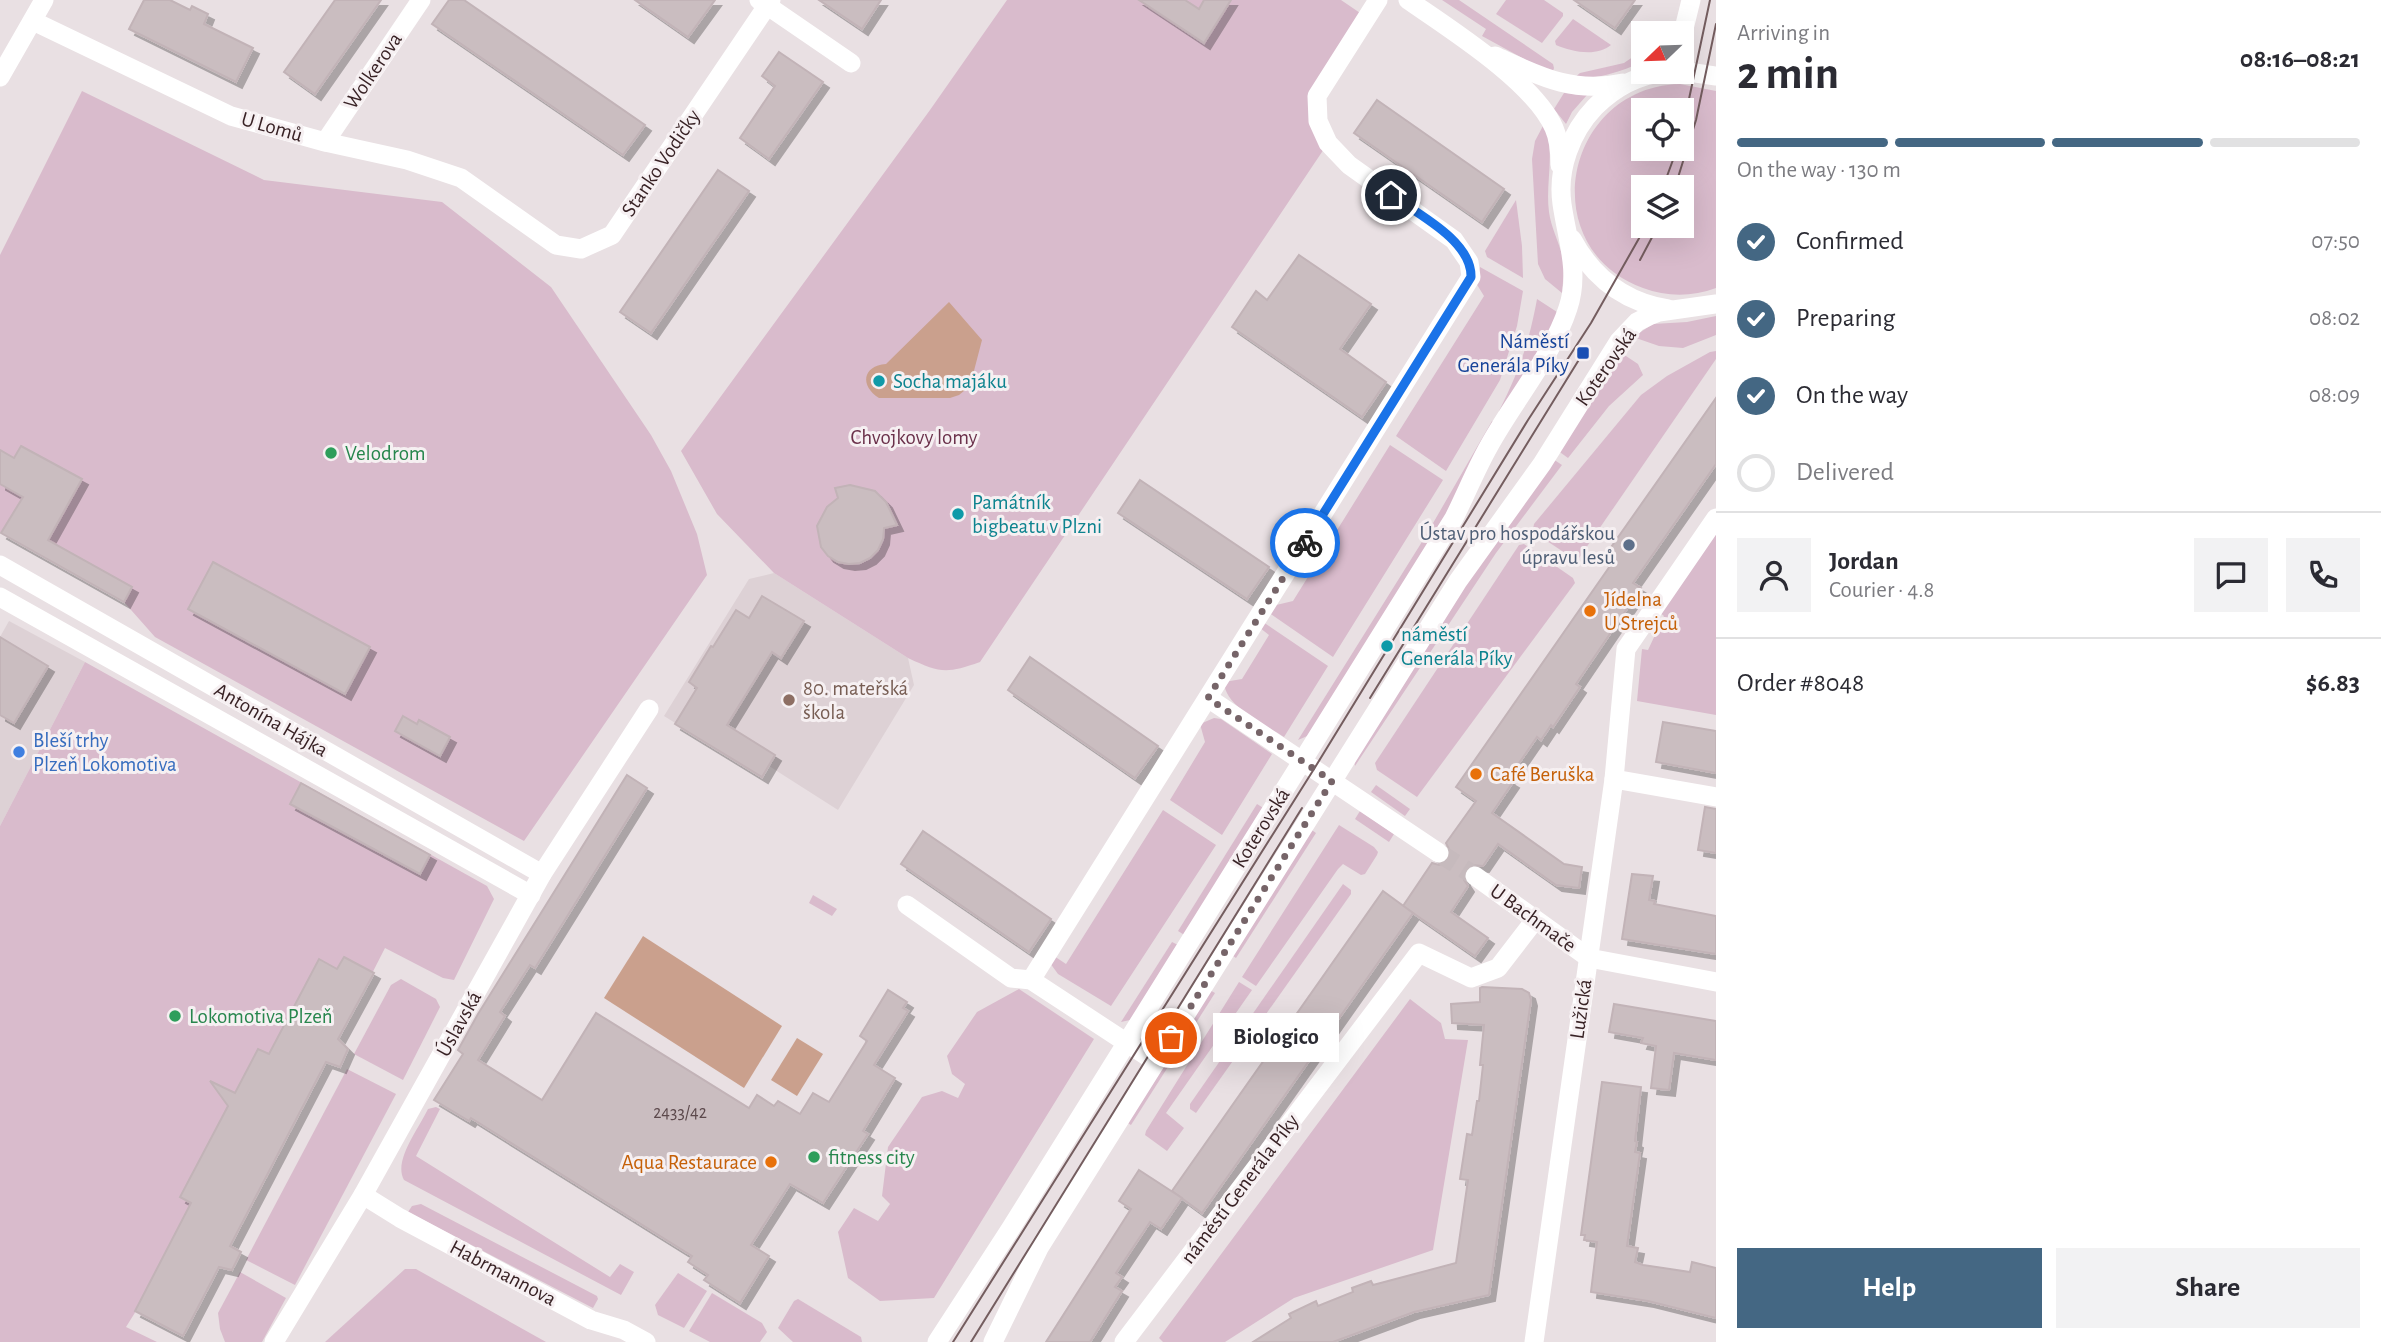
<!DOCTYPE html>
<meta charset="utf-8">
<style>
body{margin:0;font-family:"Alegreya Sans",sans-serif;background:#f2f2f3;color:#2b2b33;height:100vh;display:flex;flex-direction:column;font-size:26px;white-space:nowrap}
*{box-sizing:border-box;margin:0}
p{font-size:23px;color:#7c7c81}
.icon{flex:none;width:38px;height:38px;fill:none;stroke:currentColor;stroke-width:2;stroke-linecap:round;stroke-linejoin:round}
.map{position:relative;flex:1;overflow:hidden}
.sheet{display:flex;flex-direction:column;background:#fff;width:665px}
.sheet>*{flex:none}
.needle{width:46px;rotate:247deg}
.buttons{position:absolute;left:1631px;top:21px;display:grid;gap:14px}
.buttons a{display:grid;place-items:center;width:63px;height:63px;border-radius:0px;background:#fff;box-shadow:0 7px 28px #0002;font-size:35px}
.pin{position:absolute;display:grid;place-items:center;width:60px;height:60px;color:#fff;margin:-30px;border:4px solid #fff;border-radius:50%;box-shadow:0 2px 7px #0007}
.courier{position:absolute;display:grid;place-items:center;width:70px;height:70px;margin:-35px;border:5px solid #1a73e8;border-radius:50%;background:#fff;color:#222;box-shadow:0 2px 9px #0007}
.bubble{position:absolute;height:49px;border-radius:0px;background:#fff;box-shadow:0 7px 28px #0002;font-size:23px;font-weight:700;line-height:49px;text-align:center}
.summary em{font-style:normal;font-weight:700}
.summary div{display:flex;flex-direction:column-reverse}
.summary{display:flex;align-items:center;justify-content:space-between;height:119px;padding:0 21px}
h1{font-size:46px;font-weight:700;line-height:52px}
.bar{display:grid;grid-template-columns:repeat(4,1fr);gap:10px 7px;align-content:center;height:84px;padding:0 21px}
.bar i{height:9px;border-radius:5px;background:#e1e1e2}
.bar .active{background:#446783}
.bar p{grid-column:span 4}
.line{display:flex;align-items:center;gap:18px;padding:0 21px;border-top:2px solid #e1e1e2}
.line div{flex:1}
.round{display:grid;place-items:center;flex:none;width:74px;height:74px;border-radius:0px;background:#f2f2f3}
ol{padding:0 21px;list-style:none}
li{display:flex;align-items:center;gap:21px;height:77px}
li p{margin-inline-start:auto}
li .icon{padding:7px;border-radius:50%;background:#446783;color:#fff;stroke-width:4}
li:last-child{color:#7c7c81}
li i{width:38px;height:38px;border:4px solid #e1e1e2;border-radius:50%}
.primary-button{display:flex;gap:14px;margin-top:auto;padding:14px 21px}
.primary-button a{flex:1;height:80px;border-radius:0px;background:#446783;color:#fff;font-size:28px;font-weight:700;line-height:80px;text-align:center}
.primary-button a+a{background:#f2f2f3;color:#2b2b33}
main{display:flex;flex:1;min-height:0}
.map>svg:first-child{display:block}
</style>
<main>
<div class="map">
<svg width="1716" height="1342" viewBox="0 0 1716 1342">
<defs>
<filter id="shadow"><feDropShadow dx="6" dy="6" stdDeviation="0" flood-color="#0004"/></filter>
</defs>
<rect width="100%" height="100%" fill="#e9e0e3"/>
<!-- built -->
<g fill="#ddd1d5">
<path d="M774 573 908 658 914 685 838 810 769 766 762 777 664 716 749 579Z"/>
<path d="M9 621 85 662 0 826V637Z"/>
</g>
<!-- green -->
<g fill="#d9bbcc" fill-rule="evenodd">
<path d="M1007 0H1341L1366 17 1317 96 1328 143 980 662C946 674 940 673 908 658L774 573 717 514 681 451 930 110Z"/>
<path d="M1442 0H1459L1553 64 1554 68 1552 74 1482 36 1486 29Z"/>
<path d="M1506 0H1544L1563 13V16L1542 43 1496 14Z"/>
<path d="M1573 19 1611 45C1597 57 1572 52 1556 45L1555 41Z"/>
<path d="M1643 50V62C1619 72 1599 79 1573 79L1580 73 1624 63Z"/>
<path d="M1680 84 1716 91V288C1692 297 1667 297 1643 288 1533 248 1564 87 1680 84ZM1682 110V149H1643V110ZM1643 187H1682V226H1643Z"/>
<path d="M82 91 264 180 442 202 551 287 651 435 671 471 697 534 707 575 524 841 155 637 124 602 132 587 10 519 0 533V255Z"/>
<path d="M1564 93 1587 95 1572 112 1566 124 1554 109Z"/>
<path d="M1544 124C1556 153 1545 182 1549 212 1551 227 1558 240 1562 255 1565 268 1563 280 1562 293L1545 279 1538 264 1532 159 1535 141Z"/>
<path d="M1516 200 1522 246 1523 278 1487 257 1485 251Z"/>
<path d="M1480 267 1523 291 1517 326 1500 380 1446 471 1396 436 1484 296 1476 283Z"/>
<path d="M1537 299 1557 312 1551 329 1501 412 1499 411C1519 371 1529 343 1537 299Z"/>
<path d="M1716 316V335L1683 348 1659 346 1633 337 1653 324 1687 322Z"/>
<path d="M1716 351V359L1577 561 1535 533 1533 529 1534 524 1641 395 1667 376 1710 352Z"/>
<path d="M1620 352 1638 364 1643 375 1609 406 1568 458 1557 450Z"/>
<path d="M1492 421 1495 423 1446 519 1312 734 1298 740 1425 537Z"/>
<path d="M1390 445 1443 480 1333 657 1268 612 1272 606 1293 601Z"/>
<path d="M1553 459 1562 465 1496 553 1355 766 1354 760 1430 635Z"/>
<path d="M1716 530V715L1637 701 1642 649 1648 650 1664 616 1658 611Z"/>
<path d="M1524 544 1573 578 1575 583 1417 797 1377 770 1375 763 1519 545Z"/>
<path d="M1263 622 1328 666 1284 737C1264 724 1225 707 1224 682L1242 679 1269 635 1260 628Z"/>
<path d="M85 662 487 886 494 899 454 980 443 978 385 948 337 1042 347 1047 340 1067 326 1062 230 1245 241 1252 232 1270 219 1267 183 1336 136 1311 126 1327 157 1342H0V826Z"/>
<path d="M1214 718 1221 719 1272 754 1222 835 1170 800 1205 742 1200 724Z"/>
<path d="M1376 785 1410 809 1405 816 1371 792Z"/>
<path d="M1257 804 1265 809 1186 936 1178 931Z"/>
<path d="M1163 810 1216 845 1111 1006 1058 974 1050 963 1054 956 1066 964Z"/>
<path d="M1360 811 1394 834 1389 842 1355 819Z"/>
<path d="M1339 825 1374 847 1378 852 1377 855 1365 874 1361 875 1343 864 1338 869 1256 986 1242 977Z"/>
<path d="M1309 828 1316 833 1236 958 1230 954Z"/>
<path d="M1343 884 1351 890V894L1196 1113 1190 1109V1104Z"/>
<path d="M813 895 837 909 832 916 809 903Z"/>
<path d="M1172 942 1180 946 1130 1020 1121 1022Z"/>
<path d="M401 979 436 999 440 1007 403 1080 354 1054 391 985Z"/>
<path d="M1239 982 1252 990 1166 1113 1184 1128 1167 1151 1145 1135 1146 1131Z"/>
<path d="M1019 989 1094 1039 934 1298 880 1301 848 1278 838 1232 854 1208 878 1221 890 1204 882 1196 888 1147 922 1097 942 1091 958 1098 965 1084 952 1074 947 1056 977 1012Z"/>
<path d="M1208 989 1215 993 1131 1125 1126 1122Z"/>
<path d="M1410 999 1441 1023 1445 1039 1468 1040 1433 1250 1294 1298 1225 1342H1163L1159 1338Z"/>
<path d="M347 1069 396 1094 295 1285 246 1260Z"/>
<path d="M436 1107 440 1109 416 1156 610 1277 620 1264 634 1272 621 1295 404 1180C393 1161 419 1128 428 1109Z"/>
<path d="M421 1204 597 1296 598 1299 593 1308 408 1212 412 1206Z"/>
<path d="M405 1269H416L546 1342H325Z"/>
<path d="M240 1272 286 1298 262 1342H225L220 1329 218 1313Z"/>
<path d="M678 1273 707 1291 684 1328 658 1315 655 1305Z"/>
<path d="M712 1293 762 1323 767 1332 760 1342H710L689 1331Z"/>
<path d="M798 1299 861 1337 862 1342H793L778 1328 794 1301Z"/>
</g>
<!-- water -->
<g fill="#caa08d">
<path d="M949 302 982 340 970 386 959 395 950 398H879C860 386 862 366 886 364Z"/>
<path d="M643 936 782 1026 744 1088 604 998Z"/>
<path d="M797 1038 823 1054 797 1096 771 1080Z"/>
</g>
<!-- building -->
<g fill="#cabdc0" stroke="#c2b3b7" stroke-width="2" filter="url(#shadow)">
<path d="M144 0H170L190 10 192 6 208 14 204 24 253 48 236 82 129 29Z"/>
<path d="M335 0H381L315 94 284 72Z"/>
<path d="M449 0H464L645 125 623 155 432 24Z"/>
<path d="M635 0H715L688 37Z"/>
<path d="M819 0H881L862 29Z"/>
<path d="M1139 0H1185L1199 9 1204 0H1231L1204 43Z"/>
<path d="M1574 0H1635L1615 28Z"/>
<path d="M779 52 823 82 769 159 740 138 775 86 762 76Z"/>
<path d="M1377 100 1504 189 1482 222 1354 133Z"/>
<path d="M718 170 749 191 651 333 620 312Z"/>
<path d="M1299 255 1371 304 1340 349 1386 382 1362 417 1232 327 1256 291 1267 300Z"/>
<path d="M1716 398V464L1633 583 1641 588 1576 684 1580 687 1553 727 1551 725 1541 740 1537 737 1508 779 1513 782 1492 813 1564 864 1582 867 1579 888 1556 885 1498 844 1483 866 1471 865 1465 869 1464 880 1468 886 1451 912 1488 938 1475 956 1403 906 1432 863 1439 865 1449 860 1451 853 1446 843 1476 801 1456 787 1610 566 1602 560Z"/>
<path d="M21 446 82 479 48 540 132 587 124 602 1 533 23 497 0 484V450L14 458Z"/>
<path d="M1140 480 1269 567 1247 599 1118 513Z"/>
<path d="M850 485 875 491 886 502 897 525 884 528 883 539 878 550 870 558 860 563 849 564 838 562 828 556 821 547 817 526 827 507 838 498 835 488Z"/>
<path d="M213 562 370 647 345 694 188 609Z"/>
<path d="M762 596 804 621 781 658 772 652 727 725 775 755 762 777 675 724 697 688 689 682 711 646 713 647 736 610 749 618Z"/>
<path d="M0 637 48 666 14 723 0 715Z"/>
<path d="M1030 657 1158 746 1135 778 1008 690Z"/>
<path d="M403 716 417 724 419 720 450 737 440 756 395 731Z"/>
<path d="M1663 722 1716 731V773L1656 762Z"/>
<path d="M627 775 647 788 535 968 530 965 500 1012 505 1016 478 1060 542 1100 596 1013 749 1108 757 1095 774 1106 778 1101 800 1114 813 1093 829 1102 867 1041 860 1036 888 990 907 1002 903 1008 908 1011 874 1065 895 1078 863 1131 868 1134 823 1203 790 1184 751 1245 769 1256 740 1303 704 1280 708 1275 688 1262 692 1256 471 1118 469 1121 434 1100 463 1054 458 1050 478 1014Z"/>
<path d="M301 783 430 855 420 874 290 804Z"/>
<path d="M1705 807 1716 809V853L1698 850Z"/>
<path d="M923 831 1051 919 1029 952 901 864Z"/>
<path d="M1632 874 1653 876 1649 900 1655 901 1654 904 1716 916V954L1622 939Z"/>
<path d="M1383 891 1413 913 1202 1213 1172 1191Z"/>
<path d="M344 957 374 973 338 1039 348 1049 340 1067 326 1062 230 1246 241 1252 232 1270 219 1267 183 1336 135 1311 191 1203 180 1197 228 1106 210 1081 235 1093 258 1049 269 1054 319 959 337 969Z"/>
<path d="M1482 987 1522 989 1529 993 1531 1000 1489 1295 1414 1312 1333 1342H1253L1291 1318 1289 1314 1316 1301 1318 1306 1353 1292 1352 1288 1371 1281 1373 1285 1456 1263 1468 1180 1460 1179 1467 1134 1472 1135 1477 1101H1479L1483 1065H1480L1484 1025 1452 1023 1451 1004 1480 1002V988Z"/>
<path d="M1614 1004 1716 1021V1060L1674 1053 1669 1090 1651 1088 1656 1046 1641 1043 1643 1038 1609 1032Z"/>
<path d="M1602 1082 1641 1087 1635 1141 1637 1142 1635 1152 1640 1153 1627 1246 1638 1248 1635 1262 1643 1265 1690 1272 1692 1262 1716 1268V1318L1648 1301 1591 1292 1597 1242 1584 1240 1585 1235H1581Z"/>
<path d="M1139 1170 1182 1198 1161 1229 1150 1222 1116 1273 1122 1277 1115 1287 1122 1291 1090 1342H1046L1131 1209 1119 1201Z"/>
</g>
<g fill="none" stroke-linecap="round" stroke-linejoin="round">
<!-- minor-tunnel -->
<path stroke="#c6babd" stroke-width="19" stroke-dasharray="19 10" stroke-linecap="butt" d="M1439 853 1475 876"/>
<!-- minor -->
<g stroke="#fff" stroke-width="19">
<path d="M759 0 851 63"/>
<path d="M33 21 231 116 325 142 407 160 461 178 556 245 581 249 612 235 771 0"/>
<path d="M325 142 421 0"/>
<path d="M0 565 542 874"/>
<path d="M0 597 531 895"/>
<path d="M1208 698 1439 853"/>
<path d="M1614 779 1716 797"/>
<path d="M1475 876 1589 958 1716 982"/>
<path d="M907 905 1011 978 1031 980 1156 1062"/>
<path d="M1031 980 1471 277 1469 262 1454 240 1349 165 1328 143 1318 121 1317 96 1378 0"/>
<path d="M363 1195 400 1218 591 1320 624 1330 646 1342"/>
<path d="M274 1342 363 1195 542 874 649 709"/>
<path d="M1124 1342 1419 953 1471 978 1498 968 1535 920"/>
<path d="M1534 1342 1614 779 1626 649 1716 518"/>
</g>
<!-- tertiary -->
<g stroke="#fff" stroke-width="19">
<path d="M1408 0C1450 29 1534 82 1554 128 1559 139 1560 153 1560 165"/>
<path d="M1682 37 1691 0"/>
<path d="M1495 56C1539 76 1572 94 1623 83"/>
<path d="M1682 71 1716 76"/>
<path d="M0 77 44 0"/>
<path d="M1572 239C1593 278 1624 302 1668 309"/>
<path d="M937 1342 1011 1228 1454 518C1466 494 1476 469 1489 446 1513 402 1553 355 1568 308 1580 273 1567 239 1562 204 1557 169 1571 132 1595 107 1614 88 1638 75 1665 72"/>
<path d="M993 1342 1039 1248 1458 581 1542 464 1619 341 1637 322 1649 316 1659 312 1716 304"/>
</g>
<!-- tram -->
<g stroke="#745d5f" stroke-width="2">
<path d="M1682 132 1710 0"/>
<path d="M1663 187 1677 149"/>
<path d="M1675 187 1696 120 1716 24"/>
<path d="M1640 260 1658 226"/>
<path d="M1370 698 1580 358"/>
<path d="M953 1342 1314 769 1528 420 1591 323 1646 226"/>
<path d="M971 1342 1302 808"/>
</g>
</g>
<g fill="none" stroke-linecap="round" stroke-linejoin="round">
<!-- done -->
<path stroke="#766468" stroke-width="7" stroke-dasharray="0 12.6" d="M1171 1038 1332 781 1208 698 1305 543"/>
<!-- route -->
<path stroke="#1a73e8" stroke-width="9" d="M1305 543 1471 277C1472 241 1418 214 1391 195"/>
</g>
<!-- markers -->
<rect fill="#1a4fb4" stroke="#f6f0f2" stroke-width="2.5" x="1576" y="346" width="14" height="14" rx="3.5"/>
<g fill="#0f9aa8" stroke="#f6f0f2" stroke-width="2.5">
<circle cx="879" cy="381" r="7"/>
<circle cx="958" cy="514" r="7"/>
<circle cx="1387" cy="646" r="7"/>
</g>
<g fill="#2e9e5b" stroke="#f6f0f2" stroke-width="2.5">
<circle cx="331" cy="453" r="7"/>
<circle cx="175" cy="1016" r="7"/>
<circle cx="814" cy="1157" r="7"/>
</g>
<circle fill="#5c6f8a" stroke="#f6f0f2" stroke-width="2.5" cx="1629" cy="545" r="7"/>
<g fill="#e8710a" stroke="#f6f0f2" stroke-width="2.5">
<circle cx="1590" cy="611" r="7"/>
<circle cx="1476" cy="774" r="7"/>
<circle cx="771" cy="1162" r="7"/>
</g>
<circle fill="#8d6e63" stroke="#f6f0f2" stroke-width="2.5" cx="789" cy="700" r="7"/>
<circle fill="#3f7fe0" stroke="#f6f0f2" stroke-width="2.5" cx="19" cy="752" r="7"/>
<g text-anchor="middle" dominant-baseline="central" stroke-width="6" stroke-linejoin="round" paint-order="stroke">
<!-- number labels -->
<g font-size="18" fill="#5c494c">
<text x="680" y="1113">2433/42</text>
</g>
<!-- street labels -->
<g font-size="21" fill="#382225" stroke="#f6f0f2">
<text transform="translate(373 71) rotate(-56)">Wolkerova</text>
<text transform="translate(272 127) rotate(16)">U Lomů</text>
<text transform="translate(661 163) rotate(-56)">Stanko Vodičky</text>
<text transform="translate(1606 367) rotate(-55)">Koterovská</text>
<text transform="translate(271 720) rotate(30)">Antonína Hájka</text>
<text transform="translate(1261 828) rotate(-58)">Koterovská</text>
<text transform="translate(1533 918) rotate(36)">U Bachmače</text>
<text transform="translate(1581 1009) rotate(-82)">Lužická</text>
<text transform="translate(459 1024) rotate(-61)">Úslavská</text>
<text transform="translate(1240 1189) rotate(-53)">náměstí Generála Píky</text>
<text transform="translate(503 1273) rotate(28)">Habrmannova</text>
</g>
<!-- transit labels -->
<g font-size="21" fill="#164399" stroke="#f6f0f2" text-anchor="end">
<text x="1569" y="341">Náměstí<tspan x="1569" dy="24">Generála Píky</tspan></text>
</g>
<!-- culture labels -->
<g font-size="21" fill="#0d838f" stroke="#f6f0f2" text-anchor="start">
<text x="893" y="381">Socha majáku</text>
<text x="972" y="502">Památník<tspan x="972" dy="24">bigbeatu v Plzni</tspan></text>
<text x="1401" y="634">náměstí<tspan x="1401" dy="24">Generála Píky</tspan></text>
</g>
<!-- park labels -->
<g font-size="21" fill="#6b314b" stroke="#f6f0f2">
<text x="914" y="437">Chvojkovy lomy</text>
</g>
<!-- leisure labels -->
<g font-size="21" fill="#27864d" stroke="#f6f0f2" text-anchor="start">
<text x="345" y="453">Velodrom</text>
<text x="189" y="1016">Lokomotiva Plzeň</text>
<text x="828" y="1157">fitness city</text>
</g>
<!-- service labels -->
<g font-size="21" fill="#4e5e75" stroke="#f6f0f2" text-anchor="end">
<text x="1615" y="533">Ústav pro hospodářskou<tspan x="1615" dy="24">úpravu lesů</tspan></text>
</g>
<!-- food labels -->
<g font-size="21" fill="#c56008" stroke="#f6f0f2" text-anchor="start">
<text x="1604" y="599">Jídelna<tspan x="1604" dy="24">U Strejců</tspan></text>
<text x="1490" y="774">Café Beruška</text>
<text x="757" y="1162" text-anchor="end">Aqua Restaurace</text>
</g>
<!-- education labels -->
<g font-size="21" fill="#785e54" stroke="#f6f0f2" text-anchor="start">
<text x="803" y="688">80. mateřská<tspan x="803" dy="24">škola</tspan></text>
</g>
<!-- shop labels -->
<g font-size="21" fill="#366cbe" stroke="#f6f0f2" text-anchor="start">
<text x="33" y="740">Bleší trhy<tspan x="33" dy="24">Plzeň Lokomotiva</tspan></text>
</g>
</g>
</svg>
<div class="buttons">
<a><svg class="needle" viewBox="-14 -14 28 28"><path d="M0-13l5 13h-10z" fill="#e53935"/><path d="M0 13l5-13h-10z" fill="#7c7c81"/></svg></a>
<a><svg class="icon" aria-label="locate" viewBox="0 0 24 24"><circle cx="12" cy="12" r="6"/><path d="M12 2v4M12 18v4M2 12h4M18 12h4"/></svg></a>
<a><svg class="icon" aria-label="layers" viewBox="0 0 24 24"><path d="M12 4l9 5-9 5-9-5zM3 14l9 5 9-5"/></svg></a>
</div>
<div class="pin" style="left:1171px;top:1038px;background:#ea580c"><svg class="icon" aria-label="bag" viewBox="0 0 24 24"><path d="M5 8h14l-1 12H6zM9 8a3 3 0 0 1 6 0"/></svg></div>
<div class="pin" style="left:1391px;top:195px;background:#1f2937"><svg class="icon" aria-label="home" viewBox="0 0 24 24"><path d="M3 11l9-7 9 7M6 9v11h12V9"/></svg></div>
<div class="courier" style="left:1305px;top:543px"><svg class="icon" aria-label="bike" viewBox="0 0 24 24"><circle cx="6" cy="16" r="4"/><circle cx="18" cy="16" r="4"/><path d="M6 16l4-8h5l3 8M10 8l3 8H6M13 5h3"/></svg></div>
<div class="bubble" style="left:1213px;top:1013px;width:126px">Biologico</div>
</div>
<section class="sheet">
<div class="summary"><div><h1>2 min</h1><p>Arriving in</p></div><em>08:16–08:21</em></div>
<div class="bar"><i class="active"></i><i class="active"></i><i class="active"></i><i></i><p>On the way · 130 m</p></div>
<ol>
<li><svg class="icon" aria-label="check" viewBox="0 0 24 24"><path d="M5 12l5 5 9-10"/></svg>Confirmed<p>07:50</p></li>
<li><svg class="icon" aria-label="check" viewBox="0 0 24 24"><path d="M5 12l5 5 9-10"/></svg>Preparing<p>08:02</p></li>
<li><svg class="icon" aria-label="check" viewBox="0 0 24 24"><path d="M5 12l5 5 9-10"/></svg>On the way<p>08:09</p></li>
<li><i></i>Delivered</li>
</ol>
<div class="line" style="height:126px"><a class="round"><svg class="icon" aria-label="person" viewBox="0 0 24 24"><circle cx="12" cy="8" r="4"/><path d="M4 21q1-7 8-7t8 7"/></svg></a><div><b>Jordan</b><p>Courier · 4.8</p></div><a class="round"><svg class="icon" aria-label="chat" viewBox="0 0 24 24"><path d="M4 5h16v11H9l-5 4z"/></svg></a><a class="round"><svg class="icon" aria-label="phone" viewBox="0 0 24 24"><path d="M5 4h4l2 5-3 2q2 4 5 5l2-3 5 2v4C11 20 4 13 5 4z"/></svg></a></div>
<div class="line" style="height:91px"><div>Order #8048</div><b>$6.83</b></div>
<div class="primary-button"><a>Help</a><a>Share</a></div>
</section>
</main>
